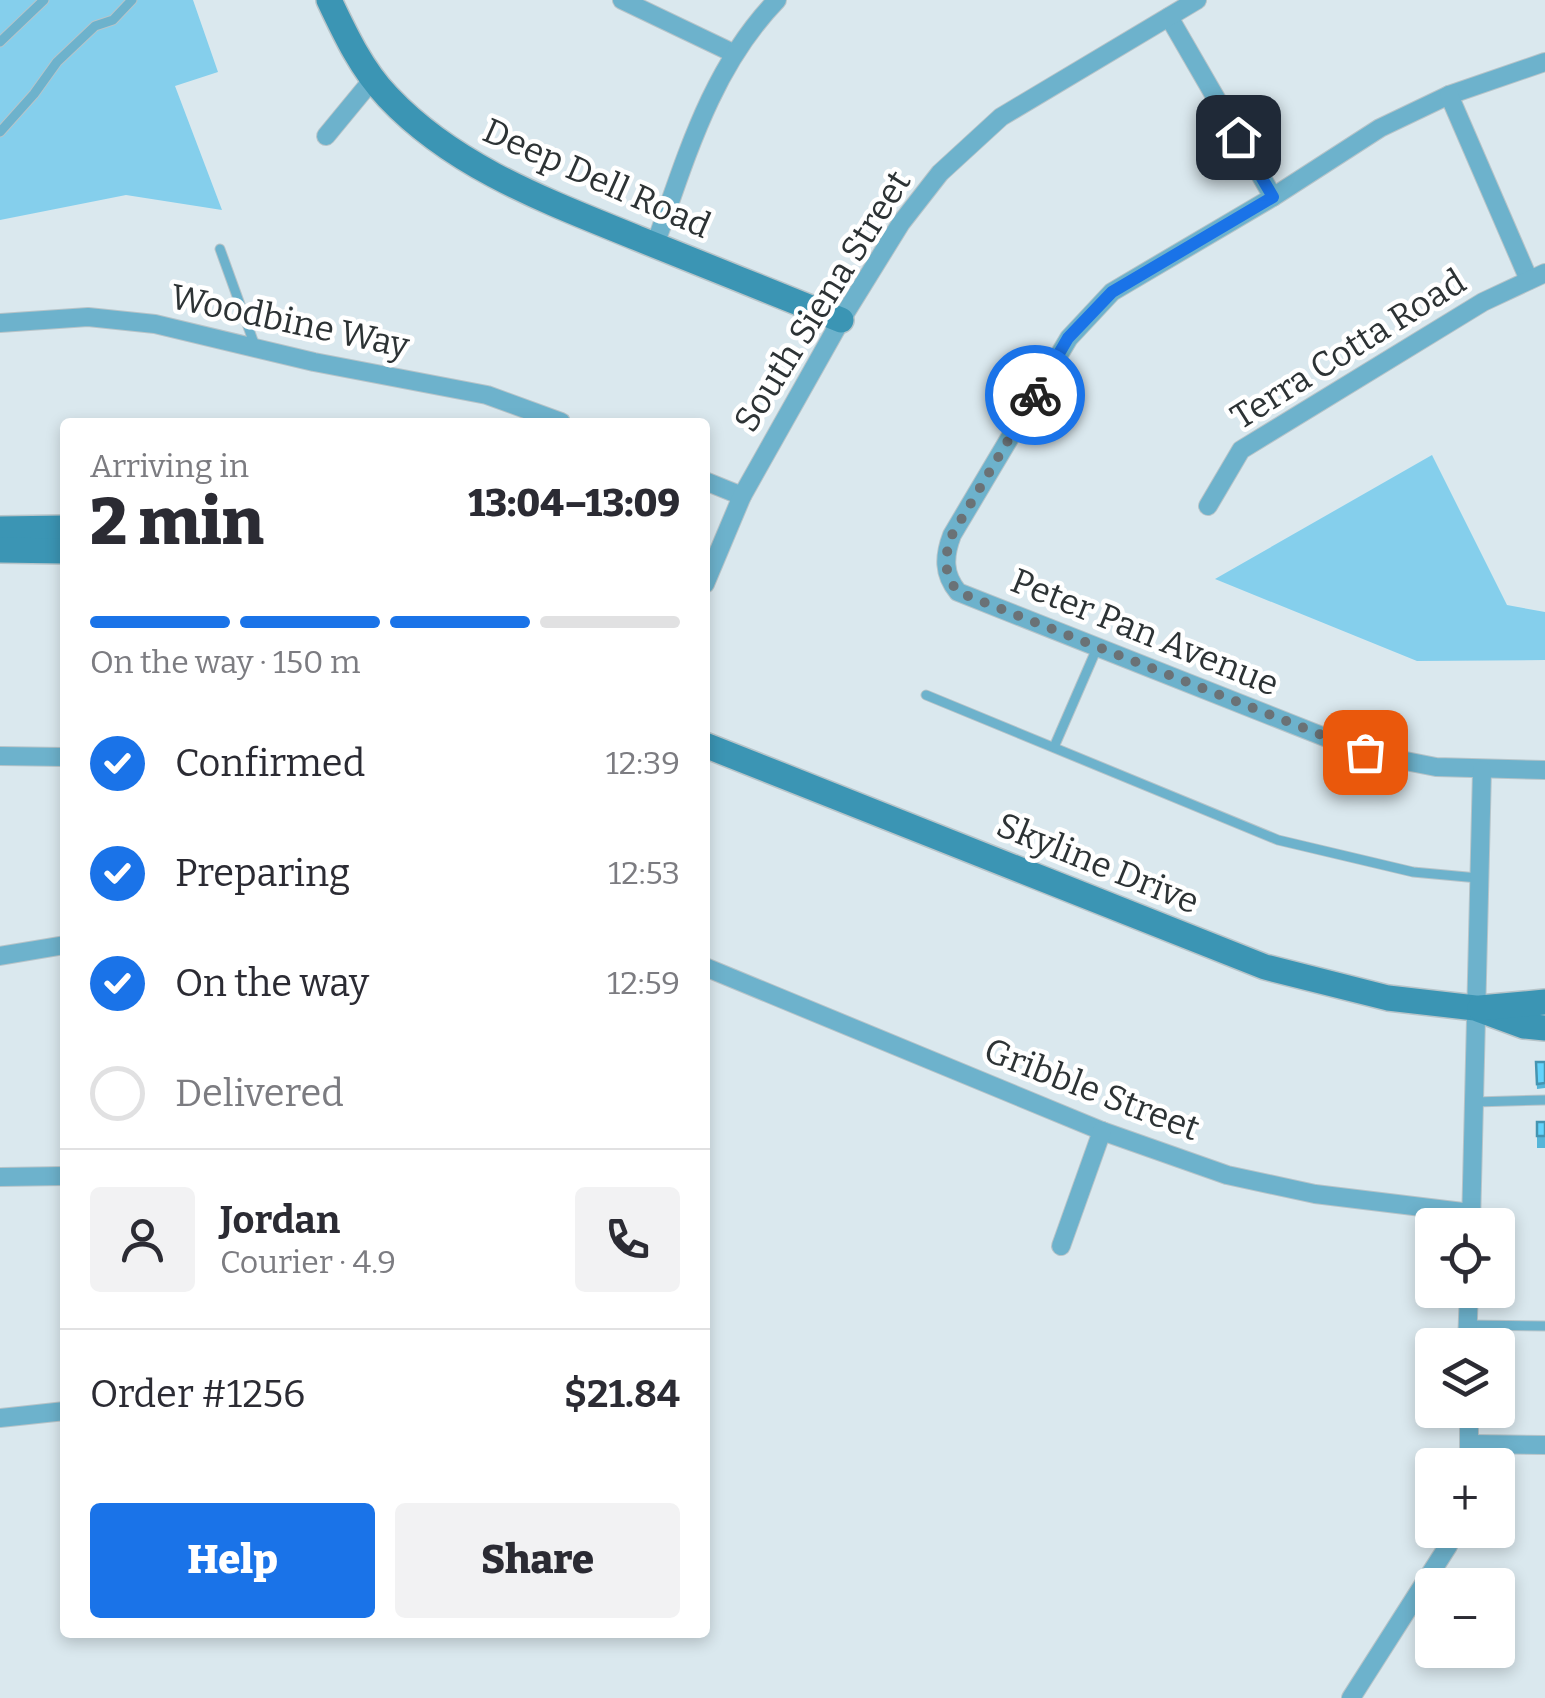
<!DOCTYPE html>
<meta charset="utf-8">
<style>
body{margin:0;font-family:Bitter,serif;background:#f2f2f3;color:#2b2b33;height:100vh;display:flex;flex-direction:column;font-size:38px;white-space:nowrap}
*{box-sizing:border-box;margin:0}
p{font-size:32px;color:#7c7c81}
.icon{flex:none;width:55px;height:55px;fill:none;stroke:currentColor;stroke-width:2;stroke-linecap:round;stroke-linejoin:round}
.map{position:relative;flex:1;overflow:hidden}
.side{position:absolute;left:60px;top:418px;width:650px;height:1220px;display:flex;flex-direction:column;background:#fff;border-radius:10px;box-shadow:0 5px 15px #0003}
.side>*{flex:none}
.tools{position:absolute;left:1415px;top:1208px;display:grid;gap:20px}
.tools a{display:grid;place-items:center;width:100px;height:100px;border-radius:10px;background:#fff;box-shadow:0 5px 15px #0003;font-size:50px}
.pin{position:absolute;display:grid;place-items:center;width:85px;height:85px;color:#fff;margin:-42px;border-radius:20px;box-shadow:0 5px 15px #0006}
.courier{position:absolute;display:grid;place-items:center;width:100px;height:100px;margin:-50px;border:8px solid #1a73e8;border-radius:50%;background:#fff;color:#222;box-shadow:0 2px 12px #0007}
.overview em{font-style:normal;font-weight:800}
.overview div{display:flex;flex-direction:column-reverse}
.overview{display:flex;align-items:center;justify-content:space-between;height:170px;padding:0 30px}
h1{font-size:65px;font-weight:800;line-height:75px}
.bar{display:grid;grid-template-columns:repeat(4,1fr);gap:15px 10px;align-content:center;height:120px;padding:0 30px}
.bar i{height:12px;border-radius:8px;background:#e1e1e2}
.bar .selected{background:#1a73e8}
.bar p{grid-column:span 4}
.line{display:flex;align-items:center;gap:25px;padding:0 30px;border-top:2px solid #e1e1e2}
.line div{flex:1}
.round{display:grid;place-items:center;flex:none;width:105px;height:105px;border-radius:10px;background:#f2f2f3}
ol{padding:0 30px;list-style:none}
li{display:flex;align-items:center;gap:30px;height:110px}
li p{margin-inline-start:auto}
li .icon{padding:10px;border-radius:50%;background:#1a73e8;color:#fff;stroke-width:4}
li:last-child{color:#7c7c81}
li i{width:55px;height:55px;border:5px solid #e1e1e2;border-radius:50%}
.primary-button{display:flex;gap:20px;margin-top:auto;padding:20px 30px}
.primary-button a{flex:1;height:115px;border-radius:10px;background:#1a73e8;color:#fff;font-size:40px;font-weight:800;line-height:115px;text-align:center}
.primary-button a+a{background:#f2f2f3;color:#2b2b33}
.map>svg:first-child{display:block}
</style>
<div class="map">
<svg width="1545" height="1698" viewBox="0 0 1545 1698">
<rect width="100%" height="100%" fill="#dae8ee"/>
<!-- green -->
<g fill="#85cfec">
<path d="M0 0H193L218 72 175 86 222 210 126 195 0 220Z"/>
<path d="M1432 455 1507 605 1545 612V660L1417 661 1215 579Z"/>
</g>
<g fill="none" stroke-linecap="round" stroke-linejoin="round">
<!-- lane casing -->
<g stroke="#b7c4c9" stroke-width="11">
<g id="lane">
<path d="M0 42 44 0"/>
<path d="M0 132 34 94 57 62 95 26 113 20 132 0"/>
<path d="M220 249 255 346"/>
<path d="M926 695 1278 840 1413 872 1478 878"/>
<path d="M1054 747 1097 648"/>
<path d="M1475 1102 1545 1100"/>
<path d="M1468 1325 1545 1326"/>
</g>
</g>
<!-- street casing -->
<g stroke="#b7c4c9" stroke-width="20">
<g id="street">
<path d="M622 0 733 53"/>
<path d="M1169 17 1273 197"/>
<path d="M1545 62 1449 95 1380 128 1273 197 1112 292 1069 338 952 535C944 556 943 574 958 592L1365 753 1436 767 1545 770"/>
<path d="M1449 95 1529 280"/>
<path d="M326 136 373 79"/>
<path d="M655 245C686 158 711 68 777 0"/>
<path d="M0 323 88 317 155 324 314 362 487 395 561 422"/>
<path d="M705 481 742 496"/>
<path d="M1208 506 1241 450 1483 302 1545 273"/>
<path d="M705 584 742 496 841 320 901 223 940 173 1001 117 1197 0"/>
<path d="M0 756 65 757"/>
<path d="M0 956 65 945"/>
<path d="M705 967 1102 1131 1227 1175 1315 1194 1471 1213"/>
<path d="M0 1177 65 1176"/>
<path d="M1471 1225 1482 770"/>
<path d="M1061 1246 1102 1131"/>
<path d="M1467 1345 1469 1290"/>
<path d="M0 1418 65 1411"/>
<path d="M1471 1444 1545 1445"/>
<path d="M1469 1465V1410"/>
<path d="M1351 1698 1448 1546 1455 1530"/>
</g>
</g>
<!-- secondary casing -->
<g stroke="#b7c4c9" stroke-width="28">
<g id="secondary">
<path d="M329 0C345 34 362 70 388 97 455 168 549 202 637 238 705 265 773 293 841 320"/>
<path d="M0 529 65 528"/>
<path d="M0 550 65 551"/>
<path d="M705 745 1265 967 1388 998 1475 1008 1524 1026 1545 1028"/>
<path d="M1480 1008 1545 1002"/>
</g>
</g>
<!-- lane -->
<use href="#lane" stroke="#6db2cc" stroke-width="9"/>
<!-- street -->
<use href="#street" stroke="#6db2cc" stroke-width="18"/>
<!-- secondary -->
<use href="#secondary" stroke="#3b95b4" stroke-width="25"/>
</g>
<!-- wall -->
<g fill="#55b5d8">
<path d="M1536 1062H1545V1088L1537 1089Z"/>
<rect x="1537" y="1122" width="8" height="26"/>
</g>
<!-- building -->
<g fill="#63d3fb" stroke="#4594b0" stroke-width="2.5">
<path d="M1536 1062H1545V1083L1537 1084Z"/>
<rect x="1537" y="1122" width="8" height="14"/>
</g>
<g fill="none" stroke-linecap="round" stroke-linejoin="round">
<!-- done -->
<path stroke="#6a7276" stroke-width="10" stroke-dasharray="0 18" d="M1035 395 952 535C944 556 943 574 958 592L1365 752"/>
<!-- route -->
<path stroke="#1a73e8" stroke-width="12" d="M1035 395 1068 338 1112 292 1273 197 1238 137"/>
</g>
<g text-anchor="middle" dominant-baseline="central" stroke-width="9" stroke-linejoin="round" paint-order="stroke">
<!-- street labels -->
<g font-size="35" fill="#2d3335" stroke="#fff">
<text transform="translate(597 178) rotate(24)">Deep Dell Road</text>
<text transform="translate(822 301) rotate(-58)">South Siena Street</text>
<text transform="translate(290 321) rotate(12)">Woodbine Way</text>
<text transform="translate(1348 349) rotate(-32)">Terra Cotta Road</text>
<text transform="translate(1145 632) rotate(22)">Peter Pan Avenue</text>
<text transform="translate(1098 863) rotate(22)">Skyline Drive</text>
<text transform="translate(1092 1089) rotate(21)">Gribble Street</text>
</g>
</g>
</svg>
<div class="tools">
<a><svg class="icon" aria-label="locate" viewBox="0 0 24 24"><circle cx="12" cy="12" r="6"/><path d="M12 2v4M12 18v4M2 12h4M18 12h4"/></svg></a>
<a><svg class="icon" aria-label="layers" viewBox="0 0 24 24"><path d="M12 4l9 5-9 5-9-5zM3 14l9 5 9-5"/></svg></a>
<a>+</a>
<a>−</a>
</div>
<div class="pin" style="left:1365px;top:752px;background:#ea580c"><svg class="icon" aria-label="bag" viewBox="0 0 24 24"><path d="M5 8h14l-1 12H6zM9 8a3 3 0 0 1 6 0"/></svg></div>
<div class="pin" style="left:1238px;top:137px;background:#1f2937"><svg class="icon" aria-label="home" viewBox="0 0 24 24"><path d="M3 11l9-7 9 7M6 9v11h12V9"/></svg></div>
<div class="courier" style="left:1035px;top:395px"><svg class="icon" aria-label="bike" viewBox="0 0 24 24"><circle cx="6" cy="16" r="4"/><circle cx="18" cy="16" r="4"/><path d="M6 16l4-8h5l3 8M10 8l3 8H6M13 5h3"/></svg></div>
<section class="side">
<div class="overview"><div><h1>2 min</h1><p>Arriving in</p></div><em>13:04–13:09</em></div>
<div class="bar"><i class="selected"></i><i class="selected"></i><i class="selected"></i><i></i><p>On the way · 150 m</p></div>
<ol>
<li><svg class="icon" aria-label="check" viewBox="0 0 24 24"><path d="M5 12l5 5 9-10"/></svg>Confirmed<p>12:39</p></li>
<li><svg class="icon" aria-label="check" viewBox="0 0 24 24"><path d="M5 12l5 5 9-10"/></svg>Preparing<p>12:53</p></li>
<li><svg class="icon" aria-label="check" viewBox="0 0 24 24"><path d="M5 12l5 5 9-10"/></svg>On the way<p>12:59</p></li>
<li><i></i>Delivered</li>
</ol>
<div class="line" style="height:180px"><a class="round"><svg class="icon" aria-label="person" viewBox="0 0 24 24"><circle cx="12" cy="8" r="4"/><path d="M4 21q1-7 8-7t8 7"/></svg></a><div><b>Jordan</b><p>Courier · 4.9</p></div><a class="round"><svg class="icon" aria-label="phone" viewBox="0 0 24 24"><path d="M5 4h4l2 5-3 2q2 4 5 5l2-3 5 2v4C11 20 4 13 5 4z"/></svg></a></div>
<div class="line" style="height:130px"><div>Order #1256</div><b>$21.84</b></div>
<div class="primary-button"><a>Help</a><a>Share</a></div>
</section>
</div>
